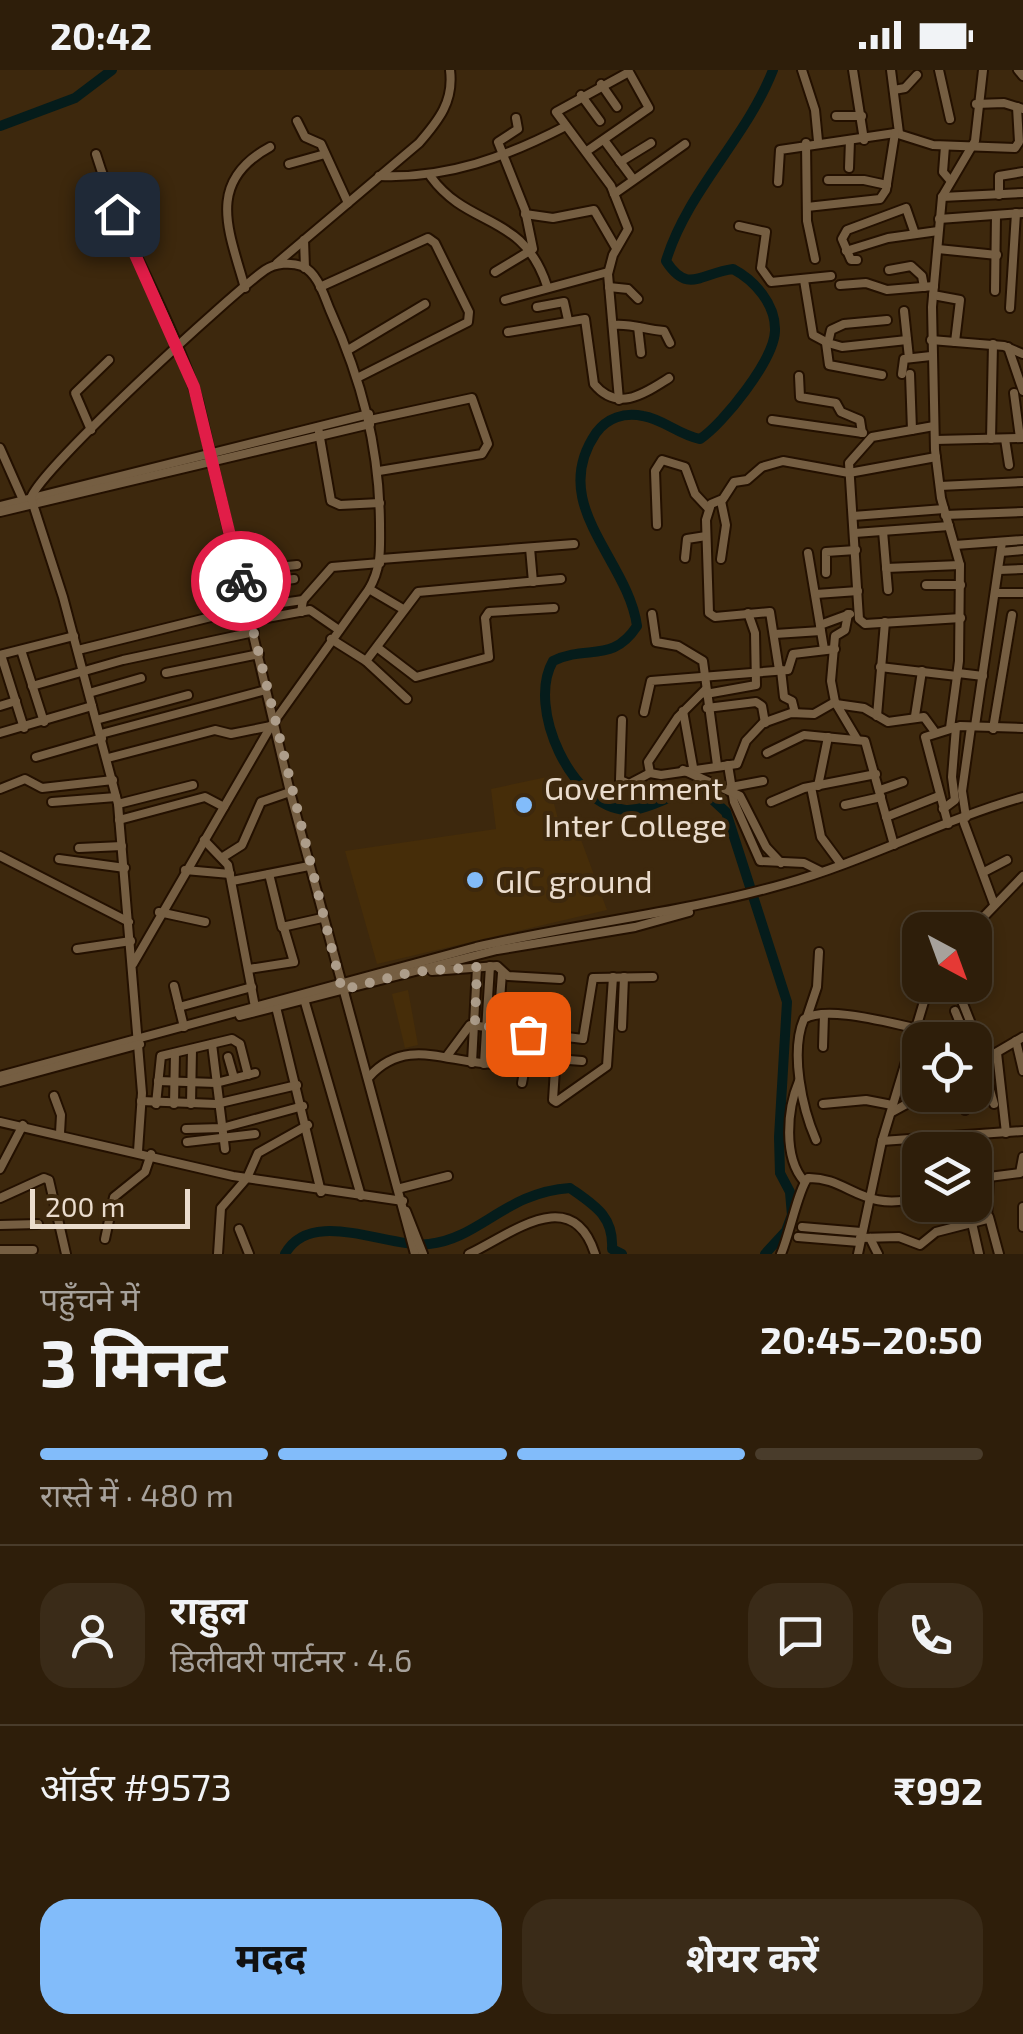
<!DOCTYPE html>
<html lang="hi">
<meta charset="utf-8">
<style>
body{margin:0;font-family:"Exo 2","Noto Sans Devanagari",sans-serif;background:#3a2b18;color:#f1f3f6;height:100vh;display:flex;flex-direction:column;font-size:38px;white-space:nowrap}
*{box-sizing:border-box;margin:0}
p{font-size:32px;color:#a7a29c}
.icon{flex:none;width:55px;height:55px;fill:none;stroke:currentColor;stroke-width:2;stroke-linecap:round;stroke-linejoin:round}
.map{position:relative;height:1184px;overflow:hidden}
.sheet{display:flex;flex-direction:column;background:#2e1e0a;flex:1}
.sheet>*{flex:none}
.needle{width:65px;rotate:139deg}
.fabs{position:absolute;left:902px;top:842px;display:grid;gap:20px}
.fabs a{display:grid;place-items:center;width:90px;height:90px;border-radius:20px;background:#2e1e0a;box-shadow:0 5px 15px #0003,0 0 0 2px #493c2b;font-size:50px}
.scale{position:absolute;left:30px;bottom:25px;width:160px;box-sizing:border-box;padding-left:10px;border:5px solid #eadccd;border-top:0;font-size:28px;line-height:35px;white-space:nowrap;color:#eadccd;-webkit-text-stroke:8px #3d280d;paint-order:stroke}
.pin{position:absolute;display:grid;place-items:center;width:85px;height:85px;color:#fff;margin:-42px;border-radius:20px;box-shadow:0 5px 15px #0006}
.courier{position:absolute;display:grid;place-items:center;width:100px;height:100px;margin:-50px;border:8px solid #e11d48;border-radius:50%;background:#fff;color:#222;box-shadow:0 2px 12px #0007}
.head em{font-style:normal;font-weight:700}
.head div{display:flex;flex-direction:column-reverse}
.head{display:flex;align-items:center;justify-content:space-between;height:170px;padding:0 40px}
h1{font-size:65px;font-weight:700;line-height:75px}
.bar{display:grid;grid-template-columns:repeat(4,1fr);gap:15px 10px;align-content:center;height:120px;padding:0 40px}
.bar i{height:12px;border-radius:8px;background:#493c2b}
.bar .active{background:#82bcfa}
.bar p{grid-column:span 4}
.line{display:flex;align-items:center;gap:25px;padding:0 40px;border-top:2px solid #493c2b}
.line div{flex:1}
.round{display:grid;place-items:center;flex:none;width:105px;height:105px;border-radius:30px;background:#3a2b18}
.action{display:flex;gap:20px;margin-top:auto;padding:20px 40px}
.action a{flex:1;height:115px;border-radius:30px;background:#82bcfa;color:#111;font-size:40px;font-weight:700;line-height:115px;text-align:center}
.action a+a{background:#3a2b18;color:#f1f3f6}
.status{display:flex;justify-content:space-between;align-items:center;height:70px;padding:0 50px;background:#2e1e0a;direction:ltr}
.status svg{height:28px;fill:currentColor}
.map>svg:first-child{display:block}
</style>
<div class="status"><b>20:42</b><svg viewBox="0 0 49 12"><path d="M0 12V9h3v3zM5 12V6h3v6zM10 12V3h3v9zM15 12V0h3v12zM26 1h20v11H26zM47 4h2v5h-2z"/></svg></div>
<div class="map">
<svg width="1023" height="1184" viewBox="0 0 1023 1184">
<rect width="100%" height="100%" fill="#3d280d"/>
<!-- built -->
<g fill="#462d09">
<path d="M547 707 558 749 573 748 607 840 377 894 345 781 496 759 491 719Z"/>
<path d="M408 920 418 975 405 978 392 924Z"/>
</g>
<g fill="none" stroke-linecap="round" stroke-linejoin="round">
<!-- river -->
<g stroke="#051c1b" stroke-width="10">
<path d="M0 56 75 28 112 0"/>
<path d="M285 1184C311 1136 389 1179 429 1174 479 1169 506 1122 570 1118 594 1135 614 1146 612 1179L622 1184"/>
<path d="M765 1184 786 1161 792 1145 790 1122 780 1103 779 1067 787 932 726 742 701 719C675 720 651 741 626 740 572 737 526 638 553 591 588 574 612 594 637 556 628 489 547 435 596 363 607 348 624 342 643 346 663 349 679 365 700 369 723 354 774 290 775 261 776 234 754 210 733 199 701 203 688 225 666 191 687 121 746 69 773 0"/>
</g>
<!-- minor casing -->
<g stroke="#231000" stroke-width="12">
<g id="minor">
<path d="M802 0 815 40 818 71"/>
<path d="M853 0 864 70"/>
<path d="M891 0 899 63"/>
<path d="M939 0 950 49"/>
<path d="M1018 0 1023 6"/>
<path d="M601 14 617 37"/>
<path d="M894 20 905 18 917 5"/>
<path d="M581 25 600 51"/>
<path d="M976 34 1004 33 1023 39"/>
<path d="M836 46H862"/>
<path d="M297 51 305 67 321 74 348 133"/>
<path d="M604 70 633 109"/>
<path d="M806 73 807 151 815 189"/>
<path d="M945 76 943 102 949 109"/>
<path d="M587 81 649 38 629 2 556 42 611 116 628 159 613 185 608 204 619 330"/>
<path d="M96 84C122 169 171 245 198 331L290 722 415 1184"/>
<path d="M620 92 651 73"/>
<path d="M289 94 325 84"/>
<path d="M849 98 850 70"/>
<path d="M379 106C447 109 506 87 566 56"/>
<path d="M431 107C469 159 523 142 547 216"/>
<path d="M828 110H864L887 115"/>
<path d="M778 112 780 80 895 63 933 75 1015 78 1019 72 1017 37"/>
<path d="M614 124 685 74"/>
<path d="M999 125V106L1023 102"/>
<path d="M942 127 1023 123"/>
<path d="M807 137 880 129 886 120 895 63"/>
<path d="M525 144 553 148 594 140 616 178"/>
<path d="M939 149 1023 143"/>
<path d="M739 156 766 162 761 198 771 212 831 206"/>
<path d="M304 170 305 198"/>
<path d="M938 179 997 185"/>
<path d="M846 181 888 168 938 161"/>
<path d="M857 190H851L842 169 847 160 906 138 915 164"/>
<path d="M277 193 419 73C439 50 454 31 450 0"/>
<path d="M889 200 911 196 922 206 924 217"/>
<path d="M495 202 533 179 525 140 498 72 518 59 516 48"/>
<path d="M804 210 813 265 828 273"/>
<path d="M840 215 866 213 887 220 934 216"/>
<path d="M320 217 428 168 435 173 469 242 468 252 359 307"/>
<path d="M609 217 628 219 638 229"/>
<path d="M245 218C229 161 205 112 270 77"/>
<path d="M995 221 996 145"/>
<path d="M933 225 960 230 955 272"/>
<path d="M505 230 608 202"/>
<path d="M537 237 564 232 568 250"/>
<path d="M1010 238 1016 143"/>
<path d="M904 241 909 288"/>
<path d="M887 250 844 254 831 260 828 273 842 277 907 270"/>
<path d="M613 255C632 253 645 260 664 261L670 273"/>
<path d="M638 257 641 283"/>
<path d="M508 262 585 249 594 314C618 343 645 323 669 308"/>
<path d="M931 270 1004 276 1023 284"/>
<path d="M826 273 829 295 882 305"/>
<path d="M1008 277 1023 321"/>
<path d="M348 280 425 234"/>
<path d="M902 304 904 289 931 286"/>
<path d="M910 304 912 360"/>
<path d="M799 306 800 327 836 333 841 342 860 350 862 363"/>
<path d="M1014 323 1020 368"/>
<path d="M370 350 472 328 488 374 482 384 379 401"/>
<path d="M772 350 863 363"/>
<path d="M934 356 872 367 849 393 859 549 865 554 961 548"/>
<path d="M91 360 75 323 109 290"/>
<path d="M319 362 331 431 340 435 380 433"/>
<path d="M991 369 993 274"/>
<path d="M1005 369 1009 395"/>
<path d="M935 370 1023 368"/>
<path d="M0 378 23 430"/>
<path d="M940 416 1023 412"/>
<path d="M721 431 726 455 721 489"/>
<path d="M0 436 369 344"/>
<path d="M0 442 370 354"/>
<path d="M945 445 1023 442"/>
<path d="M853 446 944 439"/>
<path d="M657 455 655 401 662 390 685 397 695 424 709 439"/>
<path d="M883 461 888 520"/>
<path d="M855 463 949 456"/>
<path d="M955 475 1023 470"/>
<path d="M530 478 533 512"/>
<path d="M1001 482 1023 480"/>
<path d="M808 483 824 579"/>
<path d="M685 488 687 469 706 466"/>
<path d="M381 489 574 474"/>
<path d="M886 498 960 495"/>
<path d="M999 500 1023 499"/>
<path d="M239 501 297 495"/>
<path d="M826 503V482L856 480"/>
<path d="M926 515H961"/>
<path d="M242 516 294 509"/>
<path d="M369 519 403 539"/>
<path d="M996 523H1023"/>
<path d="M816 524 858 521"/>
<path d="M301 542 303 530 332 497 380 493"/>
<path d="M652 544 656 572 678 576 703 591 717 695"/>
<path d="M848 544 845 560 835 566 831 611 835 632 857 669"/>
<path d="M251 551 310 540 339 560"/>
<path d="M820 555 850 544"/>
<path d="M775 564 821 561"/>
<path d="M331 569 366 591 418 522 561 509"/>
<path d="M378 578 416 607 489 587 485 548 489 542 554 538"/>
<path d="M21 580 44 652"/>
<path d="M78 580 247 538 303 530"/>
<path d="M0 585 74 566"/>
<path d="M1 585 24 658"/>
<path d="M366 591 407 629"/>
<path d="M880 597 957 606"/>
<path d="M779 600 770 542 715 547 709 543 706 450 711 434 723 429 734 412 747 410 762 397 783 391 849 403 936 387"/>
<path d="M781 600 784 627 792 631 795 643"/>
<path d="M166 603 259 584"/>
<path d="M958 603 983 606"/>
<path d="M32 616 123 590 254 562"/>
<path d="M706 619 678 647 648 692 650 703 661 705 737 694 746 671 763 653 791 643 814 644 835 632"/>
<path d="M89 623 141 608"/>
<path d="M706 624 756 615 755 563 748 543"/>
<path d="M836 634 864 638 888 652 924 647 935 662"/>
<path d="M0 636 16 631"/>
<path d="M707 638 756 632 762 636 765 653"/>
<path d="M683 641 693 697"/>
<path d="M644 642 651 611 788 600 793 584 835 579"/>
<path d="M877 646 885 552"/>
<path d="M915 646 922 601"/>
<path d="M96 650 188 625"/>
<path d="M622 650 620 710 629 714 650 703"/>
<path d="M975 656 1002 472"/>
<path d="M950 658 959 591 960 495 941 428 935 380 932 237 942 127 975 71 983 0"/>
<path d="M993 659 1012 545"/>
<path d="M0 663 92 636"/>
<path d="M101 664 266 620"/>
<path d="M767 683 804 665 865 671 894 775"/>
<path d="M36 687 102 668"/>
<path d="M108 688 215 660 231 664 271 656"/>
<path d="M728 695 734 732 760 791 804 793 820 801"/>
<path d="M683 700 740 726 766 777 781 793"/>
<path d="M818 716 828 667"/>
<path d="M731 717 763 711"/>
<path d="M811 717 821 767 841 794"/>
<path d="M0 719 25 709 42 718 113 710"/>
<path d="M880 720 903 712"/>
<path d="M52 732 116 727"/>
<path d="M771 732 804 718 876 704"/>
<path d="M118 734 193 715"/>
<path d="M845 735 881 727"/>
<path d="M943 739 955 730 952 707 956 657"/>
<path d="M886 747 939 726"/>
<path d="M966 747 962 721 971 657"/>
<path d="M119 750 205 727 224 737"/>
<path d="M964 753 994 834"/>
<path d="M948 754 925 667 960 656 1023 658"/>
<path d="M204 770 228 795 255 937"/>
<path d="M79 778 122 776"/>
<path d="M0 786 129 852"/>
<path d="M223 787 242 775 261 732 290 722"/>
<path d="M59 789 125 798"/>
<path d="M185 800 230 804"/>
<path d="M984 802 1007 790"/>
<path d="M269 804 282 857 322 848"/>
<path d="M232 811 309 796"/>
<path d="M159 842 205 852"/>
<path d="M971 860 1023 806"/>
<path d="M77 879 131 871"/>
<path d="M133 894 271 656 369 519C382 497 380 478 380 453 379 376 362 311 330 240 324 226 318 203 302 196 291 192 275 193 265 200 231 224 40 399 31 428L63 527 118 734 142 1023 138 1081"/>
<path d="M249 899 294 892 284 858"/>
<path d="M432 901 497 896 508 906 560 909"/>
<path d="M951 915 960 926 985 989"/>
<path d="M174 916 184 957"/>
<path d="M304 929 361 1126"/>
<path d="M179 937 252 917"/>
<path d="M276 937 321 1122"/>
<path d="M955 941 967 970"/>
<path d="M240 946 497 880 635 857 689 842"/>
<path d="M807 947 817 917 819 882"/>
<path d="M498 957 502 903"/>
<path d="M622 957 624 907"/>
<path d="M557 968 553 1030 556 1032 607 996 613 907"/>
<path d="M1016 971 1023 1001"/>
<path d="M212 974 225 1079"/>
<path d="M823 977 824 945"/>
<path d="M997 983 1006 1063"/>
<path d="M447 986 470 955 583 969 593 908 653 907"/>
<path d="M228 987 234 1008"/>
<path d="M556 989 582 991"/>
<path d="M982 992 994 1034"/>
<path d="M472 993 477 897"/>
<path d="M484 994 490 896"/>
<path d="M526 994 555 998"/>
<path d="M975 995 1023 967"/>
<path d="M0 1006 476 877C579 853 683 843 784 814 866 791 942 750 1023 727"/>
<path d="M369 1007C406 966 447 993 494 994L502 959"/>
<path d="M158 1011 216 1013 255 1003"/>
<path d="M799 1011C787 1039 783 1087 804 1111"/>
<path d="M0 1012 140 974"/>
<path d="M522 1013 531 964"/>
<path d="M962 1025 965 1040"/>
<path d="M54 1026 61 1045 60 1063"/>
<path d="M141 1031 216 1034 297 1015"/>
<path d="M156 1034 161 986 232 969 240 974 248 1005"/>
<path d="M174 1034 175 983"/>
<path d="M191 1034 192 979"/>
<path d="M823 1034 866 1030 892 1035"/>
<path d="M892 1042 923 1025"/>
<path d="M0 1052 233 1106 403 1131"/>
<path d="M186 1059 222 1058 303 1036"/>
<path d="M816 1070C802 1038 790 982 804 949 826 935 889 953 915 958"/>
<path d="M882 1071 1023 1061"/>
<path d="M187 1072 255 1064"/>
<path d="M0 1099 23 1055"/>
<path d="M989 1107 1020 1103 1023 1087"/>
<path d="M401 1118 448 1106"/>
<path d="M0 1128 44 1108 49 1110 66 1184"/>
<path d="M1023 1137V1157"/>
<path d="M406 1141 423 1184"/>
<path d="M989 1147 999 1184"/>
<path d="M972 1153 979 1184"/>
<path d="M0 1155 38 1154"/>
<path d="M802 1157 861 1162"/>
<path d="M239 1159 249 1184"/>
<path d="M798 1167 859 1172"/>
<path d="M860 1168 899 1167 920 1175 936 1162 987 1149 989 1104H975"/>
<path d="M870 1168 878 1184"/>
<path d="M105 1169 114 1127 145 1102 151 1084"/>
<path d="M0 1180H33"/>
<path d="M218 1184 221 1138 247 1108 258 1083 308 1055"/>
<path d="M469 1184C510 1165 572 1112 595 1184"/>
<path d="M781 1184C789 1166 799 1117 808 1108 849 1107 862 1144 920 1127"/>
<path d="M858 1184 882 1071 929 915"/>
</g>
</g>
<!-- minor -->
<use href="#minor" stroke="#755e42" stroke-width="8"/>
</g>
<g fill="none" stroke-linecap="round" stroke-linejoin="round">
<!-- done -->
<path stroke="#ad9d8a" stroke-width="10" stroke-dasharray="0 18" d="M241 511 342 920 412 902 477 897 475 954 528 964"/>
<!-- route -->
<path stroke="#e11d48" stroke-width="12" d="M117 144 194 317 241 511"/>
</g>
<!-- markers -->
<g fill="#82bcfa" stroke="#3d280d" stroke-width="4">
<circle cx="524" cy="735" r="10"/>
<circle cx="475" cy="810" r="10"/>
</g>
<g text-anchor="middle" dominant-baseline="central" stroke-width="8" stroke-linejoin="round" paint-order="stroke">
<!-- poi labels -->
<g font-size="32" fill="#eadccd" stroke="#3d280d" text-anchor="start">
<text x="544" y="717">Government<tspan x="544" dy="37">Inter College</tspan></text>
<text x="495" y="810">GIC ground</text>
</g>
</g>
</svg>
<div class="fabs">
<a><svg class="needle" viewBox="-14 -14 28 28"><path d="M0-13l5 13h-10z" fill="#e53935"/><path d="M0 13l5-13h-10z" fill="#a7a29c"/></svg></a>
<a><svg class="icon" aria-label="locate" viewBox="0 0 24 24"><circle cx="12" cy="12" r="6"/><path d="M12 2v4M12 18v4M2 12h4M18 12h4"/></svg></a>
<a><svg class="icon" aria-label="layers" viewBox="0 0 24 24"><path d="M12 4l9 5-9 5-9-5zM3 14l9 5 9-5"/></svg></a>
</div>
<div class="scale">200 m</div>
<div class="pin" style="left:528px;top:964px;background:#ea580c"><svg class="icon" aria-label="bag" viewBox="0 0 24 24"><path d="M5 8h14l-1 12H6zM9 8a3 3 0 0 1 6 0"/></svg></div>
<div class="pin" style="left:117px;top:144px;background:#1f2937"><svg class="icon" aria-label="home" viewBox="0 0 24 24"><path d="M3 11l9-7 9 7M6 9v11h12V9"/></svg></div>
<div class="courier" style="left:241px;top:511px"><svg class="icon" aria-label="bike" viewBox="0 0 24 24"><circle cx="6" cy="16" r="4"/><circle cx="18" cy="16" r="4"/><path d="M6 16l4-8h5l3 8M10 8l3 8H6M13 5h3"/></svg></div>
</div>
<section class="sheet">
<div class="head"><div><h1>3 मिनट</h1><p>पहुँचने में</p></div><em>20:45–20:50</em></div>
<div class="bar"><i class="active"></i><i class="active"></i><i class="active"></i><i></i><p>रास्ते में · 480 m</p></div>
<div class="line" style="height:180px"><a class="round"><svg class="icon" aria-label="person" viewBox="0 0 24 24"><circle cx="12" cy="8" r="4"/><path d="M4 21q1-7 8-7t8 7"/></svg></a><div><b>राहुल</b><p>डिलीवरी पार्टनर · 4.6</p></div><a class="round"><svg class="icon" aria-label="chat" viewBox="0 0 24 24"><path d="M4 5h16v11H9l-5 4z"/></svg></a><a class="round"><svg class="icon" aria-label="phone" viewBox="0 0 24 24"><path d="M5 4h4l2 5-3 2q2 4 5 5l2-3 5 2v4C11 20 4 13 5 4z"/></svg></a></div>
<div class="line" style="height:130px"><div>ऑर्डर #9573</div><b>₹992</b></div>
<div class="action"><a>मदद</a><a>शेयर करें</a></div>
</section>
